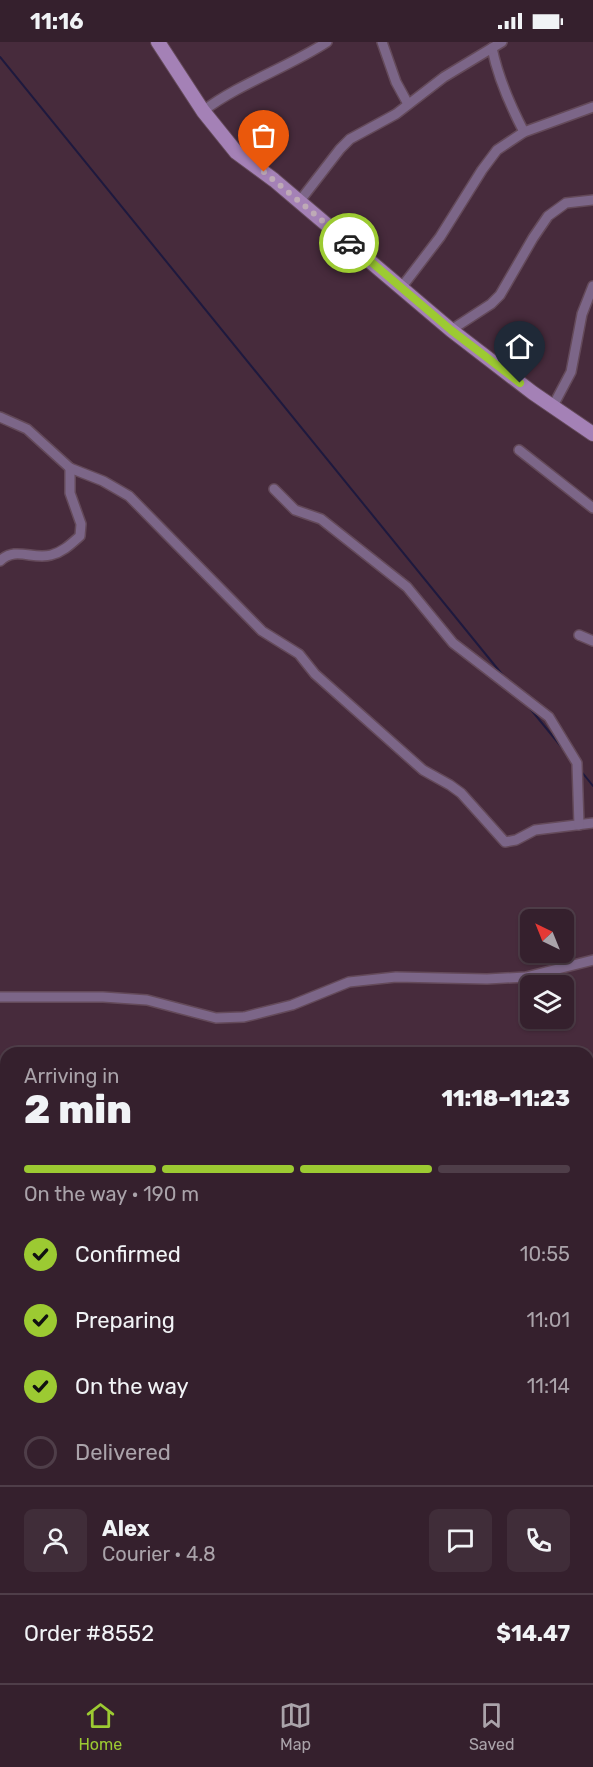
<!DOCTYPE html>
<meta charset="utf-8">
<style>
body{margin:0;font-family:Rubik,sans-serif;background:#402d39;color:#f1f3f6;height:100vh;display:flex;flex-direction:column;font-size:22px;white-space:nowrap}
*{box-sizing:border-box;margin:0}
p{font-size:20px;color:#aaa3aa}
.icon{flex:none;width:33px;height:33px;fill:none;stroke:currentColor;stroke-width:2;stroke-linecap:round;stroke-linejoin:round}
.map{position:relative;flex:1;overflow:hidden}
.sheet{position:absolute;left:0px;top:1005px;width:594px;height:636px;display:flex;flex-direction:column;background:#35202d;border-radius:18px 18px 0 0;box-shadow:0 2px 4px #0004,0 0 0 2px #4f3e49}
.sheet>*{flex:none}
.needle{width:39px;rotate:317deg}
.fabs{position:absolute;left:520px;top:867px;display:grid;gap:12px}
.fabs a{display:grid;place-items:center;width:54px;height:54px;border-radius:9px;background:#35202d;box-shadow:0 2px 4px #0004,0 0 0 2px #4f3e49;font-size:30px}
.pin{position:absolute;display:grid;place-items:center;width:51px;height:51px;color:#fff;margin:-62px -26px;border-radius:50% 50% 50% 0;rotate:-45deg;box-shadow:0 0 6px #0007}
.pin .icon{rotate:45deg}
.courier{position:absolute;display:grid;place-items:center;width:60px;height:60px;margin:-30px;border:4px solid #9cca32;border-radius:50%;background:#fff;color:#222;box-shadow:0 2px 8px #0007}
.head em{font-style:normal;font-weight:800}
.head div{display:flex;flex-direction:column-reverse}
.head{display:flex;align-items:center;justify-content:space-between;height:102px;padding:0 24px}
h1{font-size:39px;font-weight:800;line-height:45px}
.bar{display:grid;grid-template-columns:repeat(4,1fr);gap:9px 6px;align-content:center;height:72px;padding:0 24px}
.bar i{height:8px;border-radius:4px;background:#4f3e49}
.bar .selected{background:#9cca32}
.bar p{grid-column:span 4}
.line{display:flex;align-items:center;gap:15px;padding:0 24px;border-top:2px solid #4f3e49}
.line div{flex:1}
.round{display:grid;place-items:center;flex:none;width:63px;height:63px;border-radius:9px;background:#402d39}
ol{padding:0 24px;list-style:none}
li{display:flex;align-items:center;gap:18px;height:66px}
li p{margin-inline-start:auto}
li .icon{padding:6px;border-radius:50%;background:#9cca32;color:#111;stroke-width:4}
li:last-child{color:#aaa3aa}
li i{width:33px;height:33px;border:3px solid #4f3e49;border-radius:50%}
.status{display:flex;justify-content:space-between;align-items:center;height:42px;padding:0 30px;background:#35202d;direction:ltr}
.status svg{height:16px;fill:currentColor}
.menu{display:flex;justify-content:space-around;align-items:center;height:84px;border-top:2px solid #4f3e49;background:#35202d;font-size:16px;color:#aaa3aa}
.menu a{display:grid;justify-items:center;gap:3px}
.menu .selected{color:#9cca32}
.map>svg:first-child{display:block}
</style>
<div class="status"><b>11:16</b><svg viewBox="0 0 49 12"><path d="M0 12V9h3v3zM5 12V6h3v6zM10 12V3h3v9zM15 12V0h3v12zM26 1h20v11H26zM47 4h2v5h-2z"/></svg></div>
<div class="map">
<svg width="593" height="1641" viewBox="0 0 593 1641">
<rect width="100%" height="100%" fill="#472b3c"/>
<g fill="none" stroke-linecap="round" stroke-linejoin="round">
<!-- stream -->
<g stroke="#1e193e" stroke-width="2">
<path d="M0 15 505 636"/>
<path d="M528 664 564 708"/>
<path d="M581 729 593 744"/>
</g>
<!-- river -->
<g stroke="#1e193e" stroke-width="14">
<path d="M588 1056 593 1051"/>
<path d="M0 1074 6 1076"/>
</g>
<!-- street casing -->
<g stroke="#644a5a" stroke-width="12">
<g id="street">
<path d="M382 0 396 40 408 62"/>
<path d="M492 6C498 36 510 63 524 90"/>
<path d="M203 69C240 41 287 26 327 0"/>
<path d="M299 160 340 107 350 97 396 72 444 35 502 0"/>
<path d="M401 246 440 195 482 128 497 108 524 90 593 65"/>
<path d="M451 288 491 262 500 253 533 196 548 174 566 161 593 158"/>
<path d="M553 364 571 330 582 272 593 244"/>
<path d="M0 375 27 387 70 426 103 439 129 454 262 589 299 612 315 632 423 728 450 743 461 751 505 800 516 798 535 788 593 781"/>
<path d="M519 408 593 466"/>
<path d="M274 447 295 468 321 477 407 545 453 601 549 675 577 721 579 783"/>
<path d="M0 519C15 504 33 518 51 513 63 510 71 502 80 494L81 482 70 451V426"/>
<path d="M579 593 593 599"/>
<path d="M0 955H103L147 958 216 976 244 975 292 963 349 940 396 935 487 937 526 935 593 918"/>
<path d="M588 1267 593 1266"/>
<path d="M0 1298 6 1304"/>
<path d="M588 1351 593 1350"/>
<path d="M0 1402H6"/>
<path d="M588 1491 593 1484"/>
<path d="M0 1502H6"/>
<path d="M0 1564 6 1561"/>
<path d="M588 1571 593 1568"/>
<path d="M192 1635 204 1641"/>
<path d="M5 1641 6 1627"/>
<path d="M54 1641 77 1635"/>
<path d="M593 1641V1640"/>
</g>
</g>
<!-- secondary casing -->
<g stroke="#644a5a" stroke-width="16">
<path id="secondary" d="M158 0 203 69 236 110 274 138 451 288 533 351 593 392"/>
</g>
<!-- street -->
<use href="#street" stroke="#7c6688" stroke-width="9"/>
<!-- secondary -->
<use href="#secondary" stroke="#a481b6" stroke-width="14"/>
</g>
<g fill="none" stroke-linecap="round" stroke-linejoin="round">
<!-- done -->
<path stroke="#beaab6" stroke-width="6" stroke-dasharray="0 10.8" d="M264 130 349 201"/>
<!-- route -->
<path stroke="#9cca32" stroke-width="8" d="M349 201 451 288 520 341"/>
</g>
</svg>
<div class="fabs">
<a><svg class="needle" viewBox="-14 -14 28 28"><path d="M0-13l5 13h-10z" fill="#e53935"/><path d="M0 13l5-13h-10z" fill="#aaa3aa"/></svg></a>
<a><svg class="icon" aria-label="layers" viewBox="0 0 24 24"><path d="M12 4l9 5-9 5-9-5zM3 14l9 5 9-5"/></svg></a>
</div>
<div class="pin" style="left:264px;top:130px;background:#ea580c"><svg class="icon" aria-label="bag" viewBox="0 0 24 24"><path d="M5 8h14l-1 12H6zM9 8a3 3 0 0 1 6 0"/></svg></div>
<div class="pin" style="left:520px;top:341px;background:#1f2937"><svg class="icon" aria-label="home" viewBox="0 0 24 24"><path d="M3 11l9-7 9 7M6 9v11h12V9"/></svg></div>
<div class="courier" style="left:349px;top:201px"><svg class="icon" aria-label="car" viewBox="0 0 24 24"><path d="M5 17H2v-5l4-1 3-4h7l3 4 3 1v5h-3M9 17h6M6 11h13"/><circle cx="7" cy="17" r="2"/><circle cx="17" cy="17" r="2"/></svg></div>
<section class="sheet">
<div class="head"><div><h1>2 min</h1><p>Arriving in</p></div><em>11:18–11:23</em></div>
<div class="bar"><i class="selected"></i><i class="selected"></i><i class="selected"></i><i></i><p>On the way · 190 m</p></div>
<ol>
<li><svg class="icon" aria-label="check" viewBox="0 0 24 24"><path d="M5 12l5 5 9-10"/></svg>Confirmed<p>10:55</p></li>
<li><svg class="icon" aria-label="check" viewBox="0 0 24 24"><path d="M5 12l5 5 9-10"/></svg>Preparing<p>11:01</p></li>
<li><svg class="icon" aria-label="check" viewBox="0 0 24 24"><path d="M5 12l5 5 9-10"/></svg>On the way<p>11:14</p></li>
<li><i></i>Delivered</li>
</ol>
<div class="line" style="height:108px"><a class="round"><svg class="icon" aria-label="person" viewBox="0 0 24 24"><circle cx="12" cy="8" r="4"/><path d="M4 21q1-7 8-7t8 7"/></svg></a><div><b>Alex</b><p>Courier · 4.8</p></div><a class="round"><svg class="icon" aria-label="chat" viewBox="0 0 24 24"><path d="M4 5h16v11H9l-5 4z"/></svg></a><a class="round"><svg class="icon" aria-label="phone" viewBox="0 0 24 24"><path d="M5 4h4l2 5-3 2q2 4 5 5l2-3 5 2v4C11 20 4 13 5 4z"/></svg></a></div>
<div class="line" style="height:78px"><div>Order #8552</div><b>$14.47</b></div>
</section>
</div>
<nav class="menu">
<a class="selected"><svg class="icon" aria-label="home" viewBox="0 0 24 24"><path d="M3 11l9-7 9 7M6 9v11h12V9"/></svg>Home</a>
<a><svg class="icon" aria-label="map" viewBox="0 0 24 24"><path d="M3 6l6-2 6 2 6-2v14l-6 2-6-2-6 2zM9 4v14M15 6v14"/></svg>Map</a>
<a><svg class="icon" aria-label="saved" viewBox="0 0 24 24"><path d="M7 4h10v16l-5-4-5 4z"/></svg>Saved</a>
</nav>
